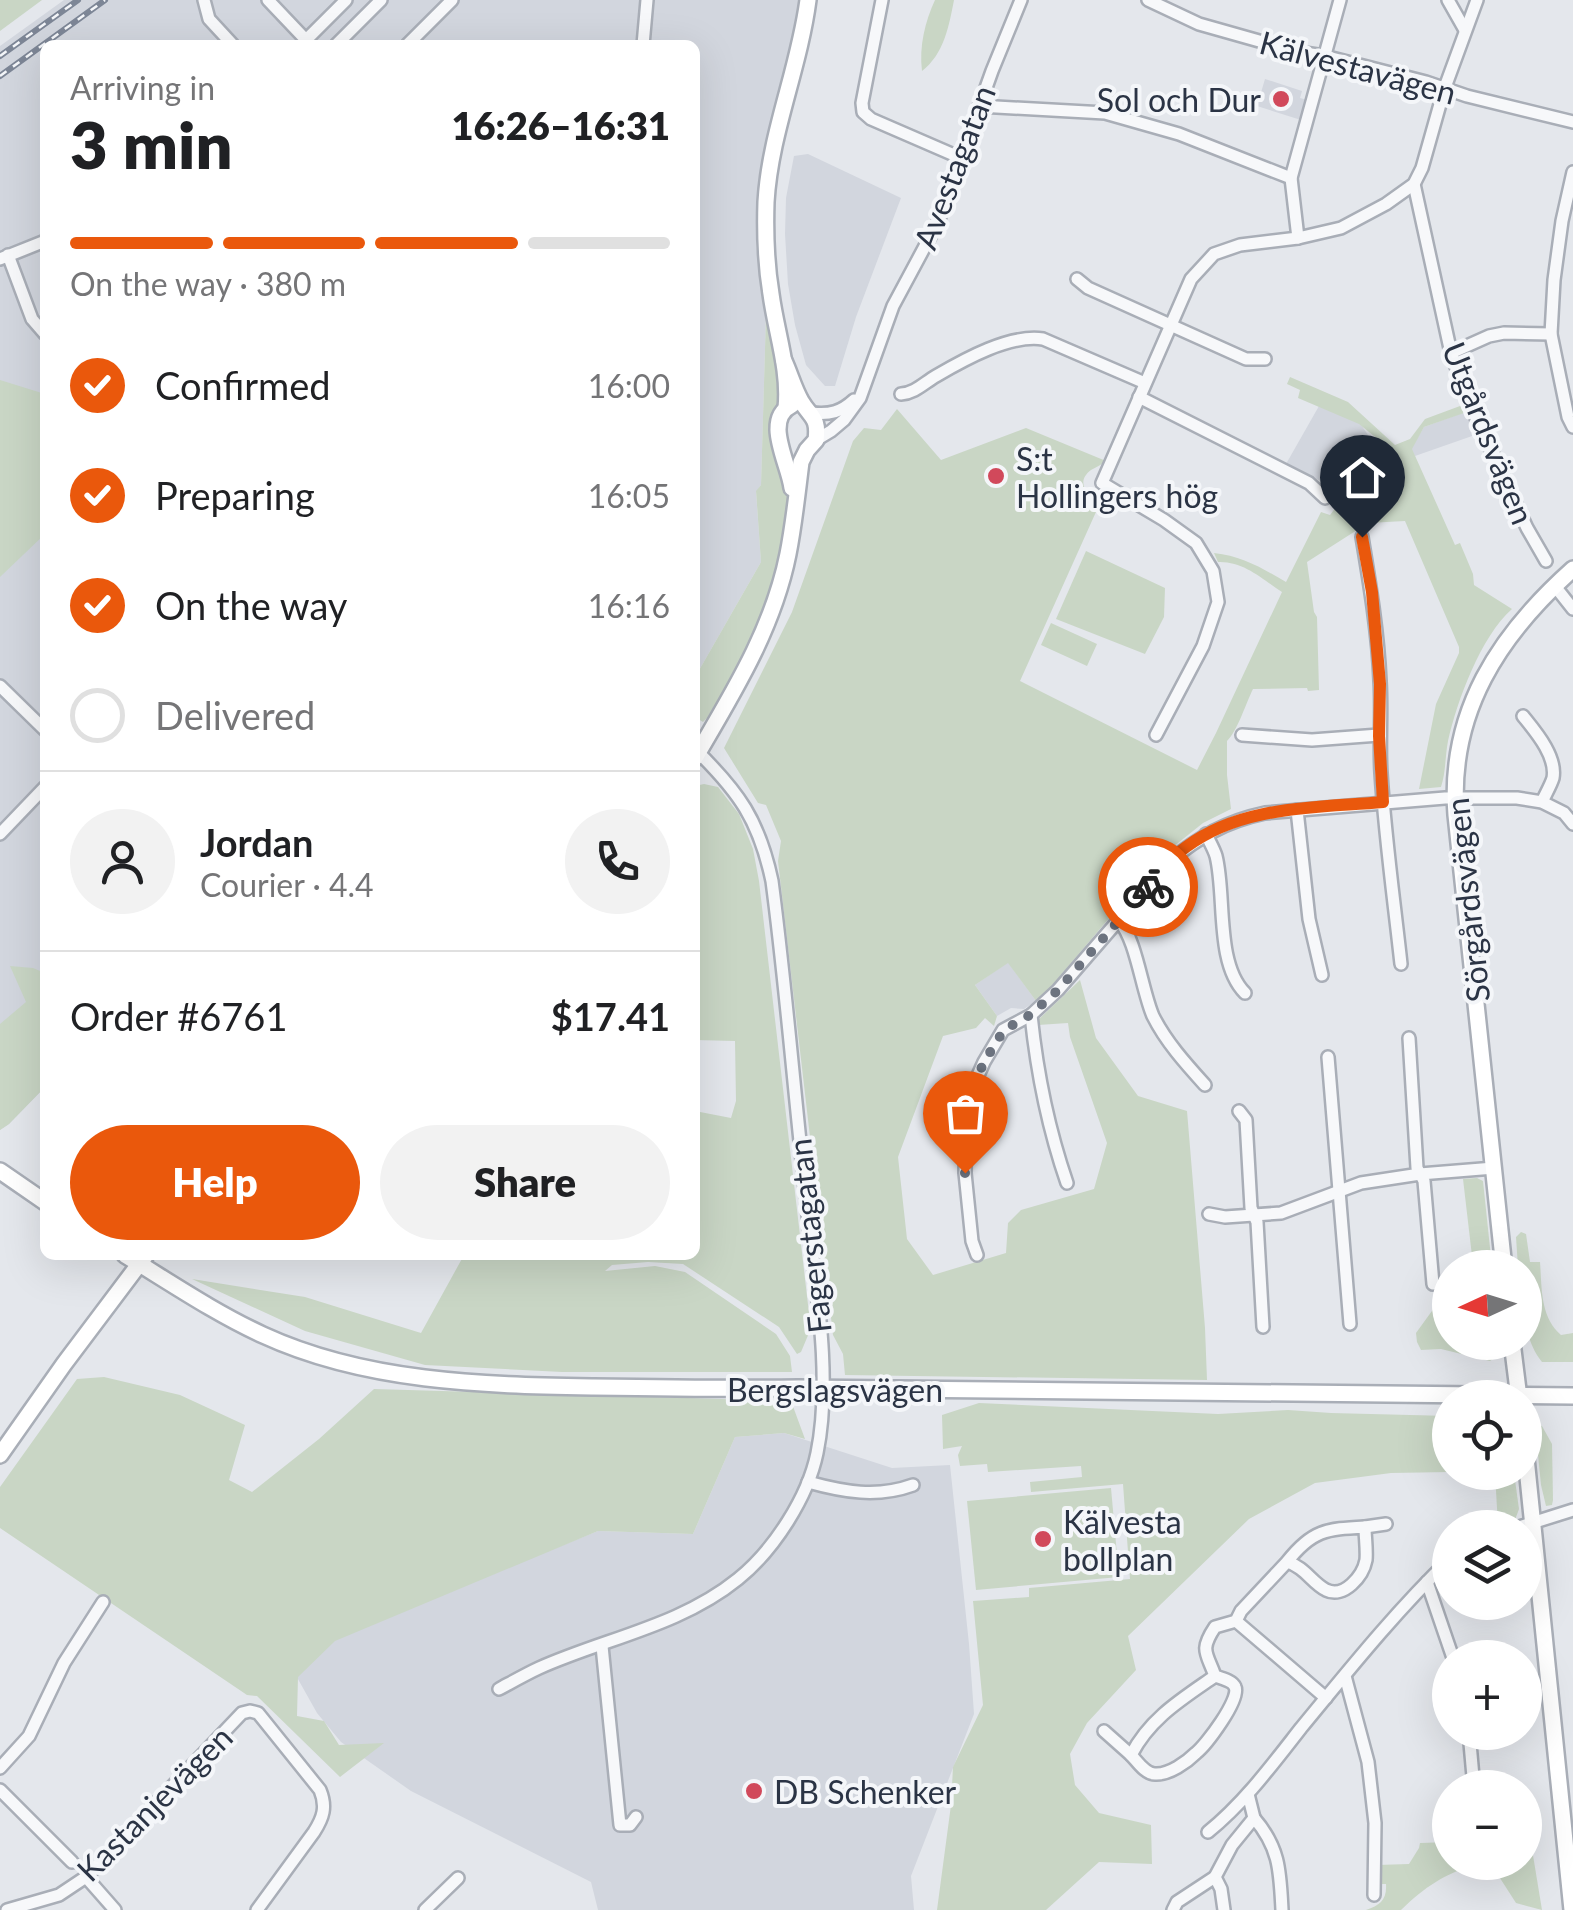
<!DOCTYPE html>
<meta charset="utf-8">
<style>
body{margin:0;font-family:Lato,sans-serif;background:#f2f2f2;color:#202124;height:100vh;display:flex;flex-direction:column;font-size:38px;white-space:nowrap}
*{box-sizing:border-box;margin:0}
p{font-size:32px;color:#757577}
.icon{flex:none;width:55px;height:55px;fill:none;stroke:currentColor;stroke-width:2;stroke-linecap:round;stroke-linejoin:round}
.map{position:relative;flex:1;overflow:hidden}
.side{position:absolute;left:40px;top:40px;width:660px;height:1220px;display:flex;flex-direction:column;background:#fff;border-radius:15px;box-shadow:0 10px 40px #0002}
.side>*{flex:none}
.needle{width:65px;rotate:266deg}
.fabs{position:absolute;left:1432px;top:1250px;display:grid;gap:20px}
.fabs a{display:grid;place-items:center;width:110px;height:110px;border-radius:50%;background:#fff;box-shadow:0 10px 40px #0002;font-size:50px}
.pin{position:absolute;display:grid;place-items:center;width:85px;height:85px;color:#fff;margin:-102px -42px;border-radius:50% 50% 50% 0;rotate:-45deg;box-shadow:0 0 10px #0007}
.pin .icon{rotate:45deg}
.courier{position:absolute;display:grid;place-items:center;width:100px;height:100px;margin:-50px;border:8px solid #ea580c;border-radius:50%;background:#fff;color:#222;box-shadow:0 2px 12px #0007}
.summary em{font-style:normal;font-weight:800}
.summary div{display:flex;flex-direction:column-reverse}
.summary{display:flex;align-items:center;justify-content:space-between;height:170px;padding:0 30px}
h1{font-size:65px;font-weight:800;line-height:75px}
.bar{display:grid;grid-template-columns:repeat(4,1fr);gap:15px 10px;align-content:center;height:120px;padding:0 30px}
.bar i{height:12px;border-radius:8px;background:#e0e0e0}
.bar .selected{background:#ea580c}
.bar p{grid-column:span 4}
.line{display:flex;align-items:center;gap:25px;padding:0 30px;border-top:2px solid #e0e0e0}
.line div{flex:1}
.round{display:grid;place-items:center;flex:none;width:105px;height:105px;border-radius:52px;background:#f2f2f2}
ol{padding:0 30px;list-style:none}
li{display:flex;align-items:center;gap:30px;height:110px}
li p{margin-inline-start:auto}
li .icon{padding:10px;border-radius:50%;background:#ea580c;color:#fff;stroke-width:4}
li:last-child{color:#757577}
li i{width:55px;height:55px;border:5px solid #e0e0e0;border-radius:50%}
.primary-button{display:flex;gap:20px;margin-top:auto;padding:20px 30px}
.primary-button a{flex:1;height:115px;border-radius:60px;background:#ea580c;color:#fff;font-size:40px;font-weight:800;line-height:115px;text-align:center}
.primary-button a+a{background:#f2f2f2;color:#202124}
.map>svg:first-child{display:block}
</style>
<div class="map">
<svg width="1573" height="1910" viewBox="0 0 1573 1910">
<rect width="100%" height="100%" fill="#e4e7ec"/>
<!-- built -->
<g fill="#d2d6de">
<path d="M64 0H802L794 44 762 161 757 200 756 246 766 314 761 485 756 492 761 562 698 672 695 671V45H45V1087L9 1124 0 1130V46Z"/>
<path d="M1265 79 1302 91 1300 98 1307 100 1301 120 1257 106Z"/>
<path d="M808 154 901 198 856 317 835 386H825L806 365 795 325 788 284 785 234 786 198 794 156Z"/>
<path d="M1319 406 1360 423 1370 438 1343 492 1286 464Z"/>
<path d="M1465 412 1475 435 1415 456 1411 449 1424 427Z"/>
<path d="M1008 962 1036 1001 1024 1009 1011 1008 997 1016 975 985Z"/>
<path d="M784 1433 892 1468 950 1465 969 1644 974 1714 911 1876 914 1910H598L591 1882 411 1791 341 1742 317 1713 294 1672 334 1637 598 1531 693 1534 735 1437Z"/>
</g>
<!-- green -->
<g fill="#c9d6c5">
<path d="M0 0H42L0 31Z"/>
<path d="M935 0H954C949 26 944 54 922 71 919 46 925 22 935 0Z"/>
<path d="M766 314 784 393 788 507 784 542 765 609 752 642 707 718 703 722 695 717V671L698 672 761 562 756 491 761 485Z"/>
<path d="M1290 377 1348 402 1395 445 1410 439 1425 419 1460 406 1464 413 1424 427 1412 449 1455 545 1460 543 1473 574 1474 585 1512 609C1481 636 1457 701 1448 741 1445 756 1446 772 1441 787L1419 789 1436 704 1459 653V647L1405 521 1368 523 1307 562 1314 612 1317 617 1319 690 1308 691 1307 688 1253 689C1246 703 1237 732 1227 741V775L1231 809 1203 823 1163 855 1048 990 1036 1001 1008 963 975 985 997 1016 994 1026 985 1018 976 1028 943 1036 898 1157 907 1239 933 1275 1006 1253 1008 1223 1021 1210 1094 1189 1107 1143 1070 1037 1068 1023 1038 1025 1039 1019 1080 980 1096 1038 1138 1096 1187 1111 1205 1328 1207 1380 845 1375 843 1354 833 1335 778 861 781 841 766 805 758 803 724 748 792 612 853 441 864 428 881 430 897 409 941 460 1026 428 1106 461C1101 465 1096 467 1091 470 1075 482 1087 495 1100 503L1020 681 1197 770 1216 733 1282 592C1261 578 1243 561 1218 562L1214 553C1242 556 1262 568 1286 582L1321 512 1330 515 1347 493 1383 479 1393 465 1379 440 1359 424 1298 398 1300 390 1287 384Z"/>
<path d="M0 380 45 394V534L0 577Z"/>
<path d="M1086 551 1165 588 1164 617 1145 654 1056 619Z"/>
<path d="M1051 623 1097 644 1087 666 1041 645Z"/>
<path d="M704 784 718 787 739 814 753 849 759 881 810 1322 809 1333 801 1352 797 1354 779 1327 683 1264 648 1262 612 1265 605 1271 655 1266 685 1272 776 1334 790 1356 792 1372H562L425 1365 305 1331 192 1279 305 1297 421 1333 464 1255H695V1111L731 1118 736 1101 735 1041 695 1040V786Z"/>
<path d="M10 966 33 968 45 973V1087L9 1124 0 1130V1024L26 1002Z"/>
<path d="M1477 1178 1483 1181 1492 1267H1463L1472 1256 1463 1179Z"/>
<path d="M1521 1232 1526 1234 1530 1262H1540C1542 1288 1540 1317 1561 1335L1573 1333V1362H1542C1520 1334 1525 1301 1525 1268L1518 1267 1516 1237Z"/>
<path d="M1450 1286V1342L1498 1343 1495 1357 1490 1361 1441 1349 1421 1350 1417 1342 1416 1333Z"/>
<path d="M104 1377 180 1395 245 1425 229 1480 252 1492 319 1439 374 1389 791 1401 805 1439 784 1433 735 1437 693 1534 598 1531 335 1641 298 1677 297 1716 324 1721 339 1745 384 1743 340 1777 257 1696 247 1695 0 1528V1487L77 1379Z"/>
<path d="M979 1403 1218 1414 1288 1410 1331 1413 1450 1416V1472L1391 1473 1315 1483 1249 1519 1128 1636 1136 1670 1087 1723 1070 1754 1075 1785 1099 1813 1151 1825 1152 1864 1099 1862 1046 1910H937L951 1805 953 1767 983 1705 973 1601 1029 1597V1588L1130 1579 1123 1484 1031 1492 1030 1482 1082 1477 1081 1466 988 1472 987 1464 960 1466 958 1455 962 1446 943 1449 942 1415Z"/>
<path d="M1535 1424 1542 1426 1552 1444 1553 1500 1552 1505 1546 1506 1541 1485Z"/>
<path d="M1495 1473H1514L1519 1509 1515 1520 1498 1526Z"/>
<path d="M1111 1488 1119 1577 976 1590 967 1501Z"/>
<path d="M1529 1831 1542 1910 1516 1903 1498 1875 1476 1864C1443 1875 1426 1886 1401 1910H1366C1380 1905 1387 1900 1386 1884H1377V1865L1409 1864 1419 1848 1420 1843 1450 1842V1862H1525V1832Z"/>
</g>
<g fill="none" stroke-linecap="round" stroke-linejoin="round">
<!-- street casing -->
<g stroke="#a9aeb7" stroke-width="16">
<g id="street">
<path d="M204 0 209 19 233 45"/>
<path d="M268 0 306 40 301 45"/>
<path d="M882 0 862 103 863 112 871 119 961 158"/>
<path d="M1148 0 1199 24 1277 46 1290 47 1298 52 1324 56 1426 82 1467 96 1573 122"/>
<path d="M1448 0 1465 30"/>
<path d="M306 40 346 0"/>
<path d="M336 45 381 0"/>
<path d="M407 45 452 0"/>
<path d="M643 45 647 0"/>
<path d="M979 106 1105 113 1179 134 1291 178"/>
<path d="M1573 172 1562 221 1554 280 1551 334 1568 417 1573 427"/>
<path d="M1414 184 1451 353 1471 407 1527 528 1546 561"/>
<path d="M1298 238 1291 178 1340 0"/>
<path d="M8 255 32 319 45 334"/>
<path d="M0 259 45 241"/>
<path d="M1077 279 1088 288 1246 359H1265"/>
<path d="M1451 353 1489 336 1504 333 1551 334"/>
<path d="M901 394C915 393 924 383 936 376 965 359 1010 334 1043 339L1145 383"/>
<path d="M1139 397 1309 483 1325 498"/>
<path d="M812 413C830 415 841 412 854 400"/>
<path d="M816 440 831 431 844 420 860 398 893 306 938 222 992 71 1021 0"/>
<path d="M1362 537C1370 585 1378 633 1380 681 1382 712 1379 743 1381 773 1385 837 1394 900 1401 964"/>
<path d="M1554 585 1573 609"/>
<path d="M0 686 45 730"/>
<path d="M1523 716C1535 731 1557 756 1553 778 1551 785 1545 795 1542 802"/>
<path d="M1156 735 1203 646 1218 602 1213 571 1196 543 1164 520 1102 483 1191 279 1214 254 1240 245 1298 238 1341 228 1386 204 1414 184 1422 168 1444 90 1477 0"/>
<path d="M1242 735 1312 740 1379 735"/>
<path d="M1297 810 1309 919 1322 975"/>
<path d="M0 834 45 787"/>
<path d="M1206 834C1209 841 1214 849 1216 856 1226 895 1215 963 1245 993"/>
<path d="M1119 921C1136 938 1142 991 1153 1016 1166 1042 1186 1064 1205 1085"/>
<path d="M1031 1015C1037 1073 1048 1128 1067 1183"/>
<path d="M1409 1038 1417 1168 1424 1181 1433 1284"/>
<path d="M1328 1057 1350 1324"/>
<path d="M1239 1111 1246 1120 1251 1208 1257 1222 1263 1327"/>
<path d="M1209 1214 1225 1217 1281 1213 1361 1183 1420 1174 1494 1168"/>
<path d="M977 1255 972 1241 965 1173 966 1112 971 1091 984 1062 1003 1030 1031 1015 1058 990 1169 862C1198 837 1227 821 1265 813L1445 798H1517L1542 802 1564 813 1573 824"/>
<path d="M808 1482C844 1492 877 1498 913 1485"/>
<path d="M1365 1527 1386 1524"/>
<path d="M1516 1528 1573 1510"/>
<path d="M1427 1582 1453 1658"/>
<path d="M1236 1621 1326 1698"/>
<path d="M602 1646 620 1825H630L636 1817"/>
<path d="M1215 1676C1221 1678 1233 1681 1235 1687 1241 1699 1206 1745 1196 1753 1187 1762 1169 1775 1155 1774 1145 1774 1137 1761 1131 1755 1150 1718 1182 1699 1215 1676 1207 1653 1199 1651 1215 1627L1236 1621 1241 1611 1287 1562C1305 1567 1311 1582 1326 1590 1344 1599 1363 1576 1366 1560 1367 1550 1365 1537 1365 1527 1326 1529 1312 1530 1287 1562"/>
<path d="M1345 1676 1368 1762 1375 1823 1374 1895"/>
<path d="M499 1689C512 1682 526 1674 539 1668 606 1638 680 1626 738 1579 774 1550 808 1497 817 1453 833 1375 814 1276 806 1197 794 1092 786 986 772 881 759 820 739 792 695 749"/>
<path d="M1104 1731 1131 1755"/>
<path d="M1469 1732 1474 1788"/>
<path d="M0 1768 29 1736 64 1663 103 1602"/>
<path d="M0 1790 72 1862"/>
<path d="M1254 1818C1280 1848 1280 1872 1282 1910"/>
<path d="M1208 1832C1244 1803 1272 1765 1301 1728 1348 1671 1396 1611 1450 1559"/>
<path d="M86 1877 115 1910"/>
<path d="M1215 1877 1221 1889 1224 1910"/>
<path d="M7 1910 59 1895 86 1877 242 1713 250 1711 258 1713 320 1790C327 1807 323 1818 314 1832L257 1910"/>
<path d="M425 1910 458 1878"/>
<path d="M1173 1910 1177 1902 1215 1877 1232 1845 1254 1818 1248 1794"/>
</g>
</g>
<!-- secondary casing -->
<g stroke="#a9aeb7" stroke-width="20">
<g id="secondary">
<path d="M786 408C790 370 776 332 771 294 766 264 765 233 766 202 770 133 799 69 808 0"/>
<path d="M792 488C789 463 762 419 792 405"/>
<path d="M695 758C733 693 773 629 788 554 794 524 797 493 801 462L807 450 816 440C819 417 811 418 801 401 794 389 790 374 784 361"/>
<path d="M0 1171 45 1202"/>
<path d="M125 1255C171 1283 215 1313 263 1335 365 1382 482 1385 592 1387 661 1388 729 1389 798 1388L1573 1396"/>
<path d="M1504 1268 1456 815C1448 712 1499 635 1573 569"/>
<path d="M1512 1342 1519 1398"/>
<path d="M1525 1448 1572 1910"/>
<path d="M0 1455 64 1364 146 1255"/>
</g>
</g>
<!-- street -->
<use href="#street" stroke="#f7f8fa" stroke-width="11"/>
<!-- secondary -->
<use href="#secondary" stroke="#fff" stroke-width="15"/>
<!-- rail casing -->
<g stroke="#7d8696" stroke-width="6">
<g id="rail">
<path d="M0 56 78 0"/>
<path d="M0 76 105 0"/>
</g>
</g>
<!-- rail -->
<use href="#rail" stroke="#f4f6f9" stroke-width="2.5" stroke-dasharray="8" stroke-linecap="butt"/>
</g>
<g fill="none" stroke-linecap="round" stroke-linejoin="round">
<!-- done -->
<path stroke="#6c737f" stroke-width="10" stroke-dasharray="0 18" d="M965 1173 966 1112 971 1092 984 1062 1004 1030 1030 1015 1058 990 1148 887"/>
<!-- route -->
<path stroke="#ea580c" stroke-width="12" d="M1148 887C1160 873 1171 858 1186 847 1242 805 1316 808 1383 802L1379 736 1380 684 1372 592 1362 537"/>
</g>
<!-- markers -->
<g fill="#d1495b" stroke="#f4f6f9" stroke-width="4">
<circle cx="1281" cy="99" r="10"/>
<circle cx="996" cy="476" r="10"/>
<circle cx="1043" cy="1539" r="10"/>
<circle cx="754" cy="1791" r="10"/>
</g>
<g text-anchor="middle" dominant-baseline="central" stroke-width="8" stroke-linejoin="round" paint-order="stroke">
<!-- street labels -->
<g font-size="32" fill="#2b3445" stroke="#f4f6f9">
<text transform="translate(1358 67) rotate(15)">Kälvestavägen</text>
<text transform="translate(954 167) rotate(-69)">Avestagatan</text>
<text transform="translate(1489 433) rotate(68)">Utgårdsvägen</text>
<text transform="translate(1467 900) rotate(-96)">Sörgårdsvägen</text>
<text transform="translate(809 1236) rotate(-96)">Fagerstagatan</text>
<text x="835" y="1389">Bergslagsvägen</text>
<text transform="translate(154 1803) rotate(-45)">Kastanjevägen</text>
</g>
<!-- poi labels -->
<g font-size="32" fill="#2b3445" stroke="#f4f6f9" text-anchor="start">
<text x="1261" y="99" text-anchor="end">Sol och Dur</text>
<text x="1016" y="458">S:t<tspan x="1016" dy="37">Hollingers hög</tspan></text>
<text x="1063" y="1521">Kälvesta<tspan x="1063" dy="37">bollplan</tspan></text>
<text x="774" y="1791">DB Schenker</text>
</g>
</g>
</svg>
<div class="fabs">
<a><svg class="needle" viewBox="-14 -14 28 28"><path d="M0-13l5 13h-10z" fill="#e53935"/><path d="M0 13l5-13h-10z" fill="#757577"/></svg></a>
<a><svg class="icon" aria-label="locate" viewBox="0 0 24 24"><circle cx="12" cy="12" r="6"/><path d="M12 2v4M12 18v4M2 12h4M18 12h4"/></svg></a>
<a><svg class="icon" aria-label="layers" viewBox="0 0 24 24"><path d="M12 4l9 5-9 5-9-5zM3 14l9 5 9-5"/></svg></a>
<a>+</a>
<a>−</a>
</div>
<div class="pin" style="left:965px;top:1173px;background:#ea580c"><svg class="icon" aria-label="bag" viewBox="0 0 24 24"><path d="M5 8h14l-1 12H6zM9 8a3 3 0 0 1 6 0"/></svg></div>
<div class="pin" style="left:1362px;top:537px;background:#1f2937"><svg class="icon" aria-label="home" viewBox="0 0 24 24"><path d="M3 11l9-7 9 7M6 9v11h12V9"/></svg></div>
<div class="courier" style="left:1148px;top:887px"><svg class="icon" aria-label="bike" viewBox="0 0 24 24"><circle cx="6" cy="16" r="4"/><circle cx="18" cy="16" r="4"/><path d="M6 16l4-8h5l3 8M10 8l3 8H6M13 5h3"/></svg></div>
<section class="side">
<div class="summary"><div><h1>3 min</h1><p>Arriving in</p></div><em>16:26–16:31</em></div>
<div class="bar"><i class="selected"></i><i class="selected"></i><i class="selected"></i><i></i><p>On the way · 380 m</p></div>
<ol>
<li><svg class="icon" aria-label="check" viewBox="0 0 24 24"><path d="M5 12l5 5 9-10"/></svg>Confirmed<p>16:00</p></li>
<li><svg class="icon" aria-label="check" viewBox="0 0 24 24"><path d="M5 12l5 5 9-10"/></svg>Preparing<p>16:05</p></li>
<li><svg class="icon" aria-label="check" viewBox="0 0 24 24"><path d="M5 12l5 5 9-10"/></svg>On the way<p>16:16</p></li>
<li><i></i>Delivered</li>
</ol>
<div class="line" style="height:180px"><a class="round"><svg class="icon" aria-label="person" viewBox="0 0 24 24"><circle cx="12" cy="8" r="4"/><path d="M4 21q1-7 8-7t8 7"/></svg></a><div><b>Jordan</b><p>Courier · 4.4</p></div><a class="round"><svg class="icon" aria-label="phone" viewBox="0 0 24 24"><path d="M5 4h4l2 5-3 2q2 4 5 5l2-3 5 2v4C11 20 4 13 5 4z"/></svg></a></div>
<div class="line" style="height:130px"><div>Order #6761</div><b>$17.41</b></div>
<div class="primary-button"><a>Help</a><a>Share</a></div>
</section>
</div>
